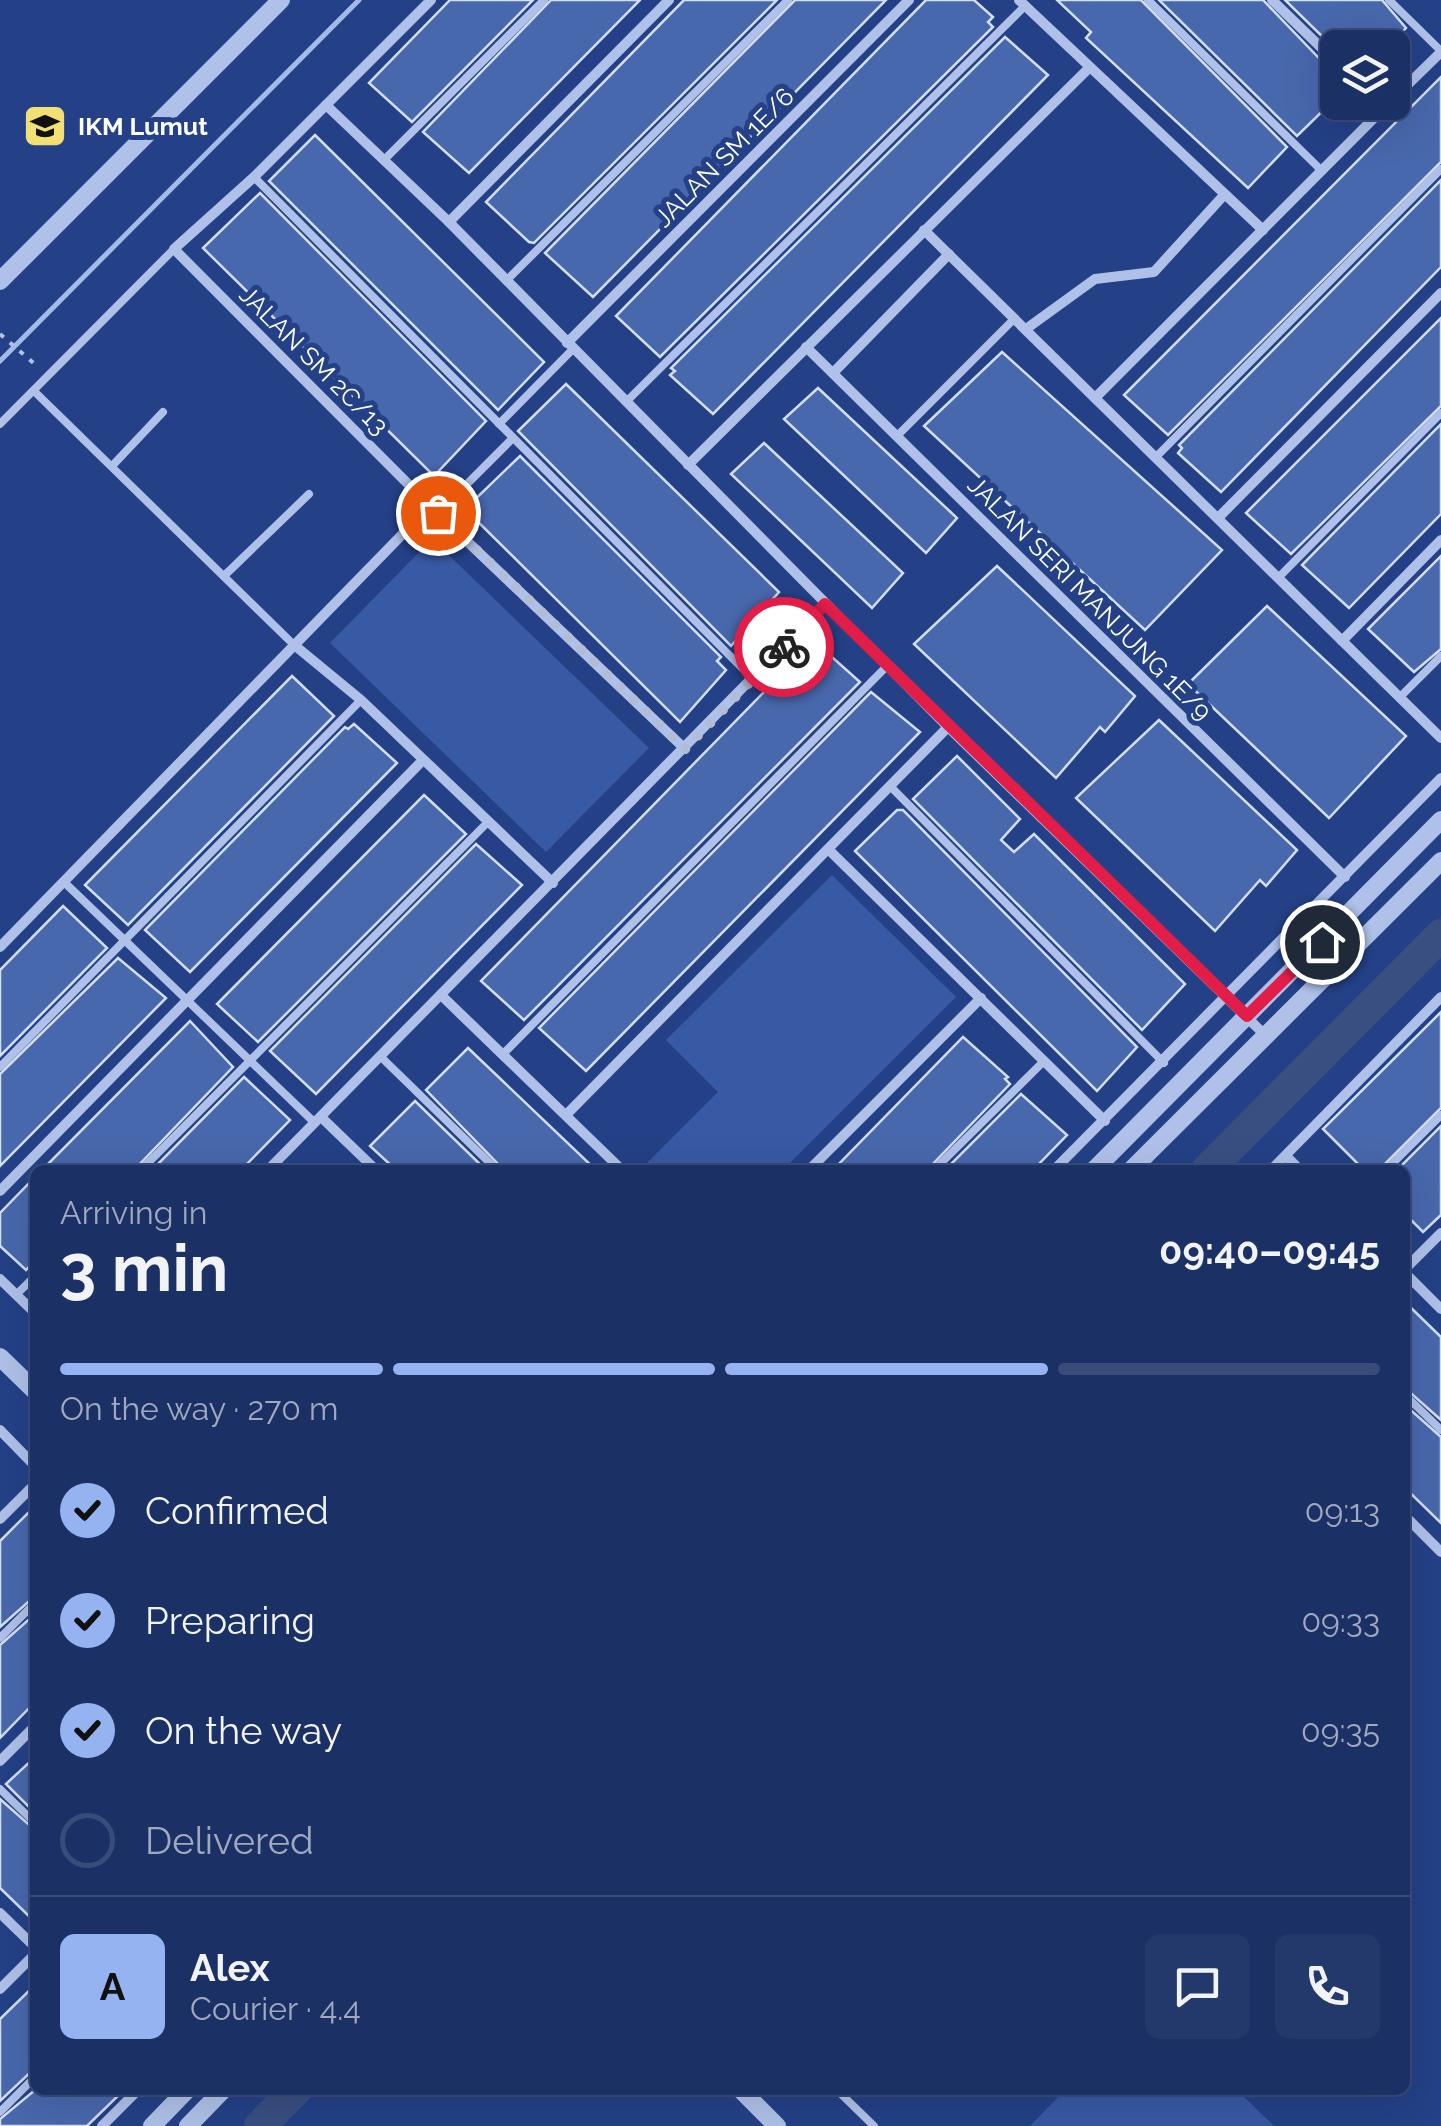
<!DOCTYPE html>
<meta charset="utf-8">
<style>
body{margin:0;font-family:Raleway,sans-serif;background:#24396b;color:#f1f3f6;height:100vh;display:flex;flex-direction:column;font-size:38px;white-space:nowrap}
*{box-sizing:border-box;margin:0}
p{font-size:32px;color:#a0a9bf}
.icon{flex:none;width:55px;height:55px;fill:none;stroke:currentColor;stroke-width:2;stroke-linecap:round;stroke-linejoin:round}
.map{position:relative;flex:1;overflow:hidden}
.panel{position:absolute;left:30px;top:1165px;width:1380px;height:930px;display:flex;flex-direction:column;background:#1b3165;border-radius:15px;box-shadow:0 10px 40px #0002,0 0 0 2px #394c79}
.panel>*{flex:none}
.tools{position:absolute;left:1320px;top:30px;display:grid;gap:20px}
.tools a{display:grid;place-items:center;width:90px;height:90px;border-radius:15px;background:#1b3165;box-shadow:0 10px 40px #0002,0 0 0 2px #394c79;font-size:50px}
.pin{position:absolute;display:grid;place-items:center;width:85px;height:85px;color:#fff;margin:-42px;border:5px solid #fff;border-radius:50%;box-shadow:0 2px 10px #0007}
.courier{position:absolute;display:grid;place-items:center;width:100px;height:100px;margin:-50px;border:8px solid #e11d48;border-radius:50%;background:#fff;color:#222;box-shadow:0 2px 12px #0007}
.headline em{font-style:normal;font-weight:700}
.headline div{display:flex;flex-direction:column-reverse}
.headline{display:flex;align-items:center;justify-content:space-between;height:170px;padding:0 30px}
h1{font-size:65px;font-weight:700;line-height:75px}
.bar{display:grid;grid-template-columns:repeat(4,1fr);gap:15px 10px;align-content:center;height:120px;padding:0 30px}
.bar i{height:12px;border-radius:8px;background:#394c79}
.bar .current{background:#95b2f1}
.bar p{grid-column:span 4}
.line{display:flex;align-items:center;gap:25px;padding:0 30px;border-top:2px solid #394c79}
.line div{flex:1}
.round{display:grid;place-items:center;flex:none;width:105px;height:105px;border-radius:15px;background:#24396b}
ol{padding:0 30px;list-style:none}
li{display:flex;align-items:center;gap:30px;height:110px}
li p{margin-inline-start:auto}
li .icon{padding:10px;border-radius:50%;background:#95b2f1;color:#111;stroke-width:4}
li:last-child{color:#a0a9bf}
li i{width:55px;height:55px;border:5px solid #394c79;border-radius:50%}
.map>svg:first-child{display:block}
</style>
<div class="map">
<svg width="1441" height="2126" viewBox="0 0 1441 2126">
<rect width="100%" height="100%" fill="#244187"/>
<!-- green -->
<g fill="#3859a4">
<path d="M432 539 649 748 546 852 330 643Z"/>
<path d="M832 875 956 997 783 1170H646L643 1167 718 1092 666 1040Z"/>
<path d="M1065 2090H1237L1274 2126H1030Z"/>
</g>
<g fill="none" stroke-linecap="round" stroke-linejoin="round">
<!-- stream -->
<path stroke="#a3baea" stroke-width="5" d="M0 361 359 0"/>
<!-- river -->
<g stroke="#394f82" stroke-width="32">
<path d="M1207 1170 1441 935"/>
<path d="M260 2126 296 2090"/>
</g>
</g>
<!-- building -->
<g fill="#4868ad" stroke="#d3def7" stroke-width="2.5">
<path d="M450 0H533L412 122 369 83Z"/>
<path d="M551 0H640L469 173 423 132Z"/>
<path d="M684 0H777L534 243 529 242 486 202Z"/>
<path d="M795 0H886L593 297 545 253Z"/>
<path d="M926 0H974L993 17 988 22 993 27 660 357 616 316Z"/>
<path d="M1057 0H1141L1287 147 1248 188 1086 38 1091 32Z"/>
<path d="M1159 0H1263L1338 78V96L1297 136Z"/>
<path d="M1285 0H1382L1406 28 1387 48H1334Z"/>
<path d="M1005 37 1048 75 713 414 670 375 675 371 671 368Z"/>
<path d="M1441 77V162L1168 435 1124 395Z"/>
<path d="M315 135 544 362 498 410 269 181Z"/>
<path d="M1441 180V267L1221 492 1178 453 1182 448 1179 445Z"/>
<path d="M260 193 486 421 434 476 203 248Z"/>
<path d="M1441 318V406L1291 554 1246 513Z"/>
<path d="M1002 352 1222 550 1145 630 924 426Z"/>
<path d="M566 384 779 592 731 646 518 431Z"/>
<path d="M818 388 957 518 926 553 784 419Z"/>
<path d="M1441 424V514L1349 608 1302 565Z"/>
<path d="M764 443 903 573 872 608 731 474Z"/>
<path d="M520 456 721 657 717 661 726 670 680 722 465 509Z"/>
<path d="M1441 556V649L1414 672 1368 629Z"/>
<path d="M997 566 1135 696 1105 732 1100 727 1056 778 914 644Z"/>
<path d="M1267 606 1406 736 1329 818 1188 684Z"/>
<path d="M814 641 860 682 524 1020 481 981Z"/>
<path d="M292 676 334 716 128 925 85 885Z"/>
<path d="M871 692 920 732 586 1071 539 1028Z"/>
<path d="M1159 720 1297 850 1266 886 1260 880 1215 931 1076 798Z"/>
<path d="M354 724 397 763 190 972 145 930 345 727 348 729Z"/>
<path d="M957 756 1020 819 1001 840 1014 852 1034 834 1185 984 1142 1030 913 799Z"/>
<path d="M424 795 466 834 258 1042 217 1004Z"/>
<path d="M897 810H903L1137 1047 1097 1091 855 851Z"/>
<path d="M476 844 522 885 316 1094 270 1051Z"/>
<path d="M63 906 107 948 0 1056V970Z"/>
<path d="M118 958 166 998 0 1166V1074Z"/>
<path d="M1441 1012V1108L1379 1170H1364L1323 1129Z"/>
<path d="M190 1021 233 1067 134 1170H42Z"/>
<path d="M963 1037 1008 1077 1005 1079 1010 1084 927 1170H833Z"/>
<path d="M468 1048 596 1170H504L426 1090Z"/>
<path d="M244 1077 290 1120 241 1170H152Z"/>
<path d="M1021 1094 1067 1135 1033 1170H945Z"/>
<path d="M415 1101 486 1170H396L370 1146Z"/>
<path d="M1441 1126V1215L1423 1232 1405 1214V1170H1397Z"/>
<path d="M35 1177V1260L26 1270 0 1246V1213Z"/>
<path d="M1405 1302 1441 1337V1420L1405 1388Z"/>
<path d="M1405 1405 1441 1437V1523L1405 1488Z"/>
<path d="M35 1506V1596L0 1627V1541Z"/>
<path d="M35 1614V1702L0 1738V1645Z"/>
<path d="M35 1757V1813L6 1784Z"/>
<path d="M0 1799 35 1830V1922L0 1888Z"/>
<path d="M35 1985V2068L0 2101V2019Z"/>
<path d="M35 2090H124L87 2126H0V2119Z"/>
</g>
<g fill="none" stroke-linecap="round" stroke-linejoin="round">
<!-- path -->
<path stroke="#afc1e9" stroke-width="4" stroke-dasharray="5 8" stroke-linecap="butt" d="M0 334 38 367"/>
<!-- service -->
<g stroke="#afc1e9" stroke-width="8">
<path d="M1148 0 1322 171"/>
<path d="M1389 0 1441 51"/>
<path d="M384 160 544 0"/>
<path d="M254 177 753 679"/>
<path d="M506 281 788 0"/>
<path d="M35 392 293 644"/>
<path d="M626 402 1025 6"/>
<path d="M0 424 174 249"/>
<path d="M499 424 573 349"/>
<path d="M897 436 1015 318"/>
<path d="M1156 457 1441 169"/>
<path d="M113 465 163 412"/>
<path d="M438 513 513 438"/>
<path d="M225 575 309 494"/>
<path d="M1278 578 1441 413"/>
<path d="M1400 697 1441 656"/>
<path d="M890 786 1164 1063"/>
<path d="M64 882 315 1123"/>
<path d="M503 1054 887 666"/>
<path d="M381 1057 497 1170"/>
<path d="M0 1067 361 700"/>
<path d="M141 1170 488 822"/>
<path d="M934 1170 1044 1061"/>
<path d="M1386 1170 1441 1115"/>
<path d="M16 1295 35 1276"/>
<path d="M1405 1395 1441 1430"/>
<path d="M0 1638 35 1603"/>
<path d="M0 1789 35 1823"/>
<path d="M837 2090 874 2126"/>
<path d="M0 2112 35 2077"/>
</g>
<!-- minor -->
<g stroke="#afc1e9" stroke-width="10">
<path d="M431 0 254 177 174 249 430 506 685 749"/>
<path d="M1019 0 1263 230"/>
<path d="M1272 0 1338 64"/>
<path d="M1392 100 1441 52"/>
<path d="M326 105 449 222 948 727 1265 1035"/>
<path d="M449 222 669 0"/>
<path d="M924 230 1441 738"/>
<path d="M1026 329 1095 279 1154 272 1224 195"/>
<path d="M567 343 909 0"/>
<path d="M806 347 1345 877"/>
<path d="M833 373 949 254"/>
<path d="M1095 398 1390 102"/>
<path d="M688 465 1087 70"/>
<path d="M1218 518 1441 293"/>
<path d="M1342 641 1441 540"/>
<path d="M293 644 361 700 553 883"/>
<path d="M829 850 1105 1121"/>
<path d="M0 947 430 506"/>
<path d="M442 996 622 1170"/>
<path d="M566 1115 948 727"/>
<path d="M321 1117 376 1170"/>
<path d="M1286 1156 1300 1170"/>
<path d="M268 1170 825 604"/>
<path d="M809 1170 981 998"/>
<path d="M1054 1170 1441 778"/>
<path d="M1271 1170 1441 997"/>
<path d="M0 1191 422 761"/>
<path d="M1405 1269 1441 1233"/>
<path d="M1405 1273 1441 1309"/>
<path d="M0 1279 35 1313"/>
<path d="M0 1430 35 1466"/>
<path d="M1405 1516 1441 1552"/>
<path d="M0 1519 35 1484"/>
<path d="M0 1761 35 1726"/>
<path d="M0 1913 35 1947"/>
<path d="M0 1989 35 1954"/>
<path d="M102 2126 138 2090"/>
</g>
<!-- tertiary -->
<g stroke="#afc1e9" stroke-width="18">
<path d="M0 281 281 0"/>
<path d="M1094 1170 1441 820"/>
<path d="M1131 1170 1441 861"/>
<path d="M0 1357 35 1391"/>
<path d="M741 2090 777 2126"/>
<path d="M152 2126 187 2090"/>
<path d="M188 2126 223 2090"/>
</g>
</g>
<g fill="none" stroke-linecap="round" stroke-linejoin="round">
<!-- done -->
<path stroke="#b2bcd5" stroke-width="10" stroke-dasharray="0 18" d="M438 513 685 749 784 647"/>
<!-- route -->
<path stroke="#e11d48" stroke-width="12" d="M784 647 825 604 1247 1016 1322 942"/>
</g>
<!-- icons -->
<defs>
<g id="university-square" transform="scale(2.25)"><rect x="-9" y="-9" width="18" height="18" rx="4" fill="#f3e073" stroke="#244187"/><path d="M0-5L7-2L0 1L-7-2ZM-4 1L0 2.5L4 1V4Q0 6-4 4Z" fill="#111"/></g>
</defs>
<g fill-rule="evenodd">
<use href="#university-square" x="45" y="126"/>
</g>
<g text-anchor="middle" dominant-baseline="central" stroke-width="10" stroke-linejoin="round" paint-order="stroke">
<!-- poi labels -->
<g font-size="25" font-weight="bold" fill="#fff" stroke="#244187" text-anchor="start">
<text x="78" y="126">IKM Lumut</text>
</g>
<!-- street labels -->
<g font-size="25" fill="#fff" stroke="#244187">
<text transform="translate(724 157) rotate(-45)">JALAN SM 1E/6</text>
<text transform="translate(314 360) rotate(45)">JALAN SM 2C/13</text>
<text transform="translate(1090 598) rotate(45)">JALAN SERI MANJUNG 1E/9</text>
</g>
</g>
</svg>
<div class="tools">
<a><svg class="icon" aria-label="layers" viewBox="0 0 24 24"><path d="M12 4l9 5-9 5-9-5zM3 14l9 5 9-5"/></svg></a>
</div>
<div class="pin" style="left:438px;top:513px;background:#ea580c"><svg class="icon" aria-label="bag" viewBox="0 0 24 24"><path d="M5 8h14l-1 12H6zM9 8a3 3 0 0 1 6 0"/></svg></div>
<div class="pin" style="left:1322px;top:942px;background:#1f2937"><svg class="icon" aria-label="home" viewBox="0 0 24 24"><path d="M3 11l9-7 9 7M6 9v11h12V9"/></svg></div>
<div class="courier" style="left:784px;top:647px"><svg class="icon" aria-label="bike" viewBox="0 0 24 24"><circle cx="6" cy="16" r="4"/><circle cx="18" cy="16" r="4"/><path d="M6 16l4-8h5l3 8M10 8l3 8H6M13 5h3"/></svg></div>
<section class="panel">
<div class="headline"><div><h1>3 min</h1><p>Arriving in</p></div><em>09:40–09:45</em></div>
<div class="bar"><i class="current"></i><i class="current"></i><i class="current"></i><i></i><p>On the way · 270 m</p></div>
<ol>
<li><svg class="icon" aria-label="check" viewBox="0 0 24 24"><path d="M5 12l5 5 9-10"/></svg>Confirmed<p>09:13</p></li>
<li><svg class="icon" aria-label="check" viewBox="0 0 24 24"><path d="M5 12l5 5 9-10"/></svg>Preparing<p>09:33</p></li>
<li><svg class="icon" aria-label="check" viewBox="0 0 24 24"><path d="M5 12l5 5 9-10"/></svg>On the way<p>09:35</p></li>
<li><i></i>Delivered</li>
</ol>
<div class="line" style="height:180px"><b class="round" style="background:#95b2f1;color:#111">A</b><div><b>Alex</b><p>Courier · 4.4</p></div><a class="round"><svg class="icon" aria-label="chat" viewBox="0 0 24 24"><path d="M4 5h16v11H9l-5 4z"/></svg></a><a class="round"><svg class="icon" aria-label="phone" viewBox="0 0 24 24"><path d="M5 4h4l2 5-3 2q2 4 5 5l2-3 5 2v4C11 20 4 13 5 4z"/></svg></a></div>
</section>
</div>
